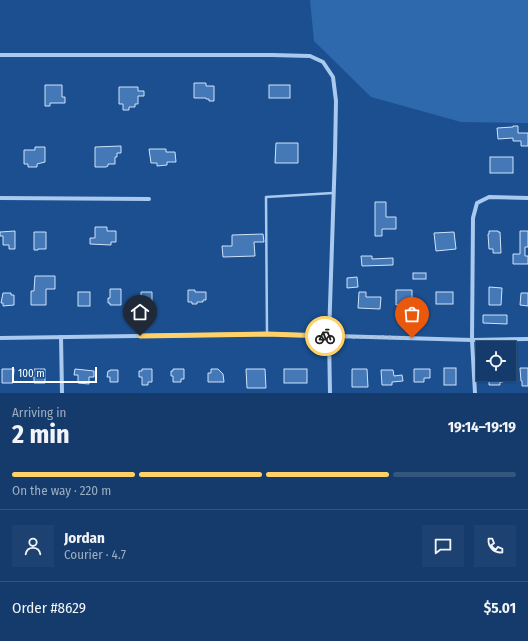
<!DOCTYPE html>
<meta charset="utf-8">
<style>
body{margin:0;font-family:"Fira Sans Condensed",sans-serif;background:#1d4271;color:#f1f3f6;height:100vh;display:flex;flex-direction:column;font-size:15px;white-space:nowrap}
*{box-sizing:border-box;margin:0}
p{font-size:13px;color:#9dadc1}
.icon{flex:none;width:22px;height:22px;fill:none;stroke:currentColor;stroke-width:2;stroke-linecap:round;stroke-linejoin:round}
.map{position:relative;height:393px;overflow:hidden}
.panel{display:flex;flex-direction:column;background:#143b6b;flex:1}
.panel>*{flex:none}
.controls{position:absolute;left:476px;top:341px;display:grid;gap:8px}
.controls a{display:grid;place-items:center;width:40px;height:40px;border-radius:0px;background:#143b6b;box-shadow:0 1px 3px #0004,0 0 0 1px #33557e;font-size:20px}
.scale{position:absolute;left:12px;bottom:10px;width:85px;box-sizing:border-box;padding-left:4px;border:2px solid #fff;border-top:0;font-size:11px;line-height:14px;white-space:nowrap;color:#fff;-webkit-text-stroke:3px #1b4f8f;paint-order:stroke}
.pin{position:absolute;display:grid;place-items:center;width:34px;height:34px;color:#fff;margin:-41px -17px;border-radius:50% 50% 50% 0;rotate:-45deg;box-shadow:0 0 4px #0007}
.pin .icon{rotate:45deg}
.courier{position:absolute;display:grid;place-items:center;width:40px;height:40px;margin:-20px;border:3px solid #ffd166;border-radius:50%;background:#fff;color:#222;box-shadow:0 1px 5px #0007}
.summary em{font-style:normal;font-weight:700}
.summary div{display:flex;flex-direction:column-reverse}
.summary{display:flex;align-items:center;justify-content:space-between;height:68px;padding:0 12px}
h1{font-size:26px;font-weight:700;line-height:30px}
.bar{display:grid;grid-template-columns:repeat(4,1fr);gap:6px 4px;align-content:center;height:48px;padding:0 12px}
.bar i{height:5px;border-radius:3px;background:#33557e}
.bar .active{background:#ffd166}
.bar p{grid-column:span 4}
.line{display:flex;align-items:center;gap:10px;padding:0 12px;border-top:1px solid #33557e}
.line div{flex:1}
.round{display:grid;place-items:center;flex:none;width:42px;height:42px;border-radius:0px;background:#1d4271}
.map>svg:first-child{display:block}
</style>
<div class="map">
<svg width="528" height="393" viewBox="0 0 528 393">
<rect width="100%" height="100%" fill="#1b4f8f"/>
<!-- green -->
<path fill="#2e69ad" d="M310 0H528V123L461 122 371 97 314 41Z"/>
<!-- building -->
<g fill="#4478b7" stroke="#cfe3fa">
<path d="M194 83H206V86H214V101H209V99H206V98H194Z"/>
<path d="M45 85H62V97H65V103H50V106H45Z"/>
<rect x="269" y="85" width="21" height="13"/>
<path d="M119 87H138V91H144V96H138V104H135V107H129V110H123V104H119Z"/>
<path d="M513 126H518V133H528V146H521V141H513V138L498 139 497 128 513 127Z"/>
<path d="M276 143H298V163H275Z"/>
<path d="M121 146V153H117V157H115V164H108V166L106 167H95V147Z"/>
<path d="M35 147H45V162L37 164V167H28V164H24V150H35Z"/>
<path d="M149 149H166V152H175L176 162H167V165L157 166V163H151Z"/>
<rect x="490" y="157" width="23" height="16"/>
<path d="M375 202H386V217H396V229H382V236H375Z"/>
<path d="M95 227H107V231H116V242H111V245L90 244V238H95Z"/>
<path d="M15 231V249H9V245H3V236H0V232Z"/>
<path d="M489 231H498V232H500L501 253H493V249H489L488 234H489Z"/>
<path d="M520 231H528V247H525V256H528V264H513V254H520Z"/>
<path d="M34 232H46V249H38V250H34Z"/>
<path d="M454 232 456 249 436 251 434 233Z"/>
<path d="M263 234 264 242H254L255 256 223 257 222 246H232V235Z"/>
<path d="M361 256H372V259L393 258V265L362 266Z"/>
<rect x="413" y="273" width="13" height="6"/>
<path d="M35 276H55V289H46V305H31V291H34Z"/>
<path d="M357 277 358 287 347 288V278Z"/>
<path d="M489 287 502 288 501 305H489Z"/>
<path d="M110 289H121V305H110V303H108V298H110Z"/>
<path d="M188 290H195V292H206V300H203V302H197V304H192V302H188Z"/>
<path d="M396 290H412V304L396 305Z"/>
<rect x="78" y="292" width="12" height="14"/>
<path d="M141 292H152V305L141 306V303H139V297H141Z"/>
<path d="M359 292H366V297H381L380 309 358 308Z"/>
<rect x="436" y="292" width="17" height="12"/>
<path d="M3 293H11V295H14V305L3 306V303H1Z"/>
<path d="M521 293H528V306L520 305Z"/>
<path d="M483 315H507V324L483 323Z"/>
<rect x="444" y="368" width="12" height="17"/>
<path d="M520 368H528V386H522V381H521Z"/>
<path d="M2 369H14L13 383H2Z"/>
<path d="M34 369H45V383H34V377H30V372H34Z"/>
<path d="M75 369 94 371V377H89V384L78 383V375H74Z"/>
<path d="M142 369H152V382H148V385H142V377H139V371H142Z"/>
<path d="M173 369H184V379H181V382H173V376H171V371H173Z"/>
<path d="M211 369H218L223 374 224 382H208V373H211Z"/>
<path d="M246 369H265L266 388H247Z"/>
<rect x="284" y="369" width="23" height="14"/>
<path d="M352 369H367L368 387H352Z"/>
<path d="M414 369H430V378H424V382H414Z"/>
<path d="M110 370H118V382H110V377H107L108 371H110Z"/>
<path d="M381 370H393L394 376 402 375 403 381 392 382V385H382Z"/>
<path d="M489 374H503V382H500V385H489Z"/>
</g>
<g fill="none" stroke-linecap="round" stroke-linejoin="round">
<!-- service -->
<path stroke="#a9c9ee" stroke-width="2.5" d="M267 334 266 197 333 193"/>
<!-- minor -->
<g stroke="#a9c9ee" stroke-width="4">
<path d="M0 55H272L310 56 323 62 333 77 336 101 335 154 329 336 330 393"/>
<path d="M0 198 149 199"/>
<path d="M61 337 62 393"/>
<path d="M0 338 267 334 472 340 528 339"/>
<path d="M475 393 472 340 473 218 477 203 489 197 528 198"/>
</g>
</g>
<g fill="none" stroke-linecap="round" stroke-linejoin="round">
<!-- done -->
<path stroke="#afc1d8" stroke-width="4" stroke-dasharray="0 7.2" d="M325 336 412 338"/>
<!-- route -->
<path stroke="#ffd166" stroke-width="5" d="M140 336 267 334 325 336"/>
</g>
</svg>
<div class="controls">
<a><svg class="icon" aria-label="locate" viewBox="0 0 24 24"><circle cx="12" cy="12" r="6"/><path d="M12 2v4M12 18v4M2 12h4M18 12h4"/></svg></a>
</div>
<div class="scale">100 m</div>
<div class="pin" style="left:412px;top:338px;background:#ea580c"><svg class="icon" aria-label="bag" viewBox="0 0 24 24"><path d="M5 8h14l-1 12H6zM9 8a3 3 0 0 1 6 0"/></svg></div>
<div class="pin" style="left:140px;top:336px;background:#1f2937"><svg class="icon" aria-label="home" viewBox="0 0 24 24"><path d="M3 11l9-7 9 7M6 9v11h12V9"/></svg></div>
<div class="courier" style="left:325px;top:336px"><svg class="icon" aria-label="bike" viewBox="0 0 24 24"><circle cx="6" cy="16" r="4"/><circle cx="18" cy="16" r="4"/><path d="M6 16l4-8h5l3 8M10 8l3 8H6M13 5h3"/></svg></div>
</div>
<section class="panel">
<div class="summary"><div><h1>2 min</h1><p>Arriving in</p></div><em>19:14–19:19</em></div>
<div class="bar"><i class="active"></i><i class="active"></i><i class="active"></i><i></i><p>On the way · 220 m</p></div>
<div class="line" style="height:72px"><a class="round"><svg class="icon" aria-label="person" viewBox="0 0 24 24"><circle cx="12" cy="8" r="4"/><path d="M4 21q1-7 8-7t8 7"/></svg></a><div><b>Jordan</b><p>Courier · 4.7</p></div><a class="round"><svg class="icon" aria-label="chat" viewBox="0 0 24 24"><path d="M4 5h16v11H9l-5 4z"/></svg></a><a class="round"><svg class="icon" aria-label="phone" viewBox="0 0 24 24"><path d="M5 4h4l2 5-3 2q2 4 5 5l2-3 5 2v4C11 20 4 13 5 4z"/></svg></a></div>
<div class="line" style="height:52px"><div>Order #8629</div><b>$5.01</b></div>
</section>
